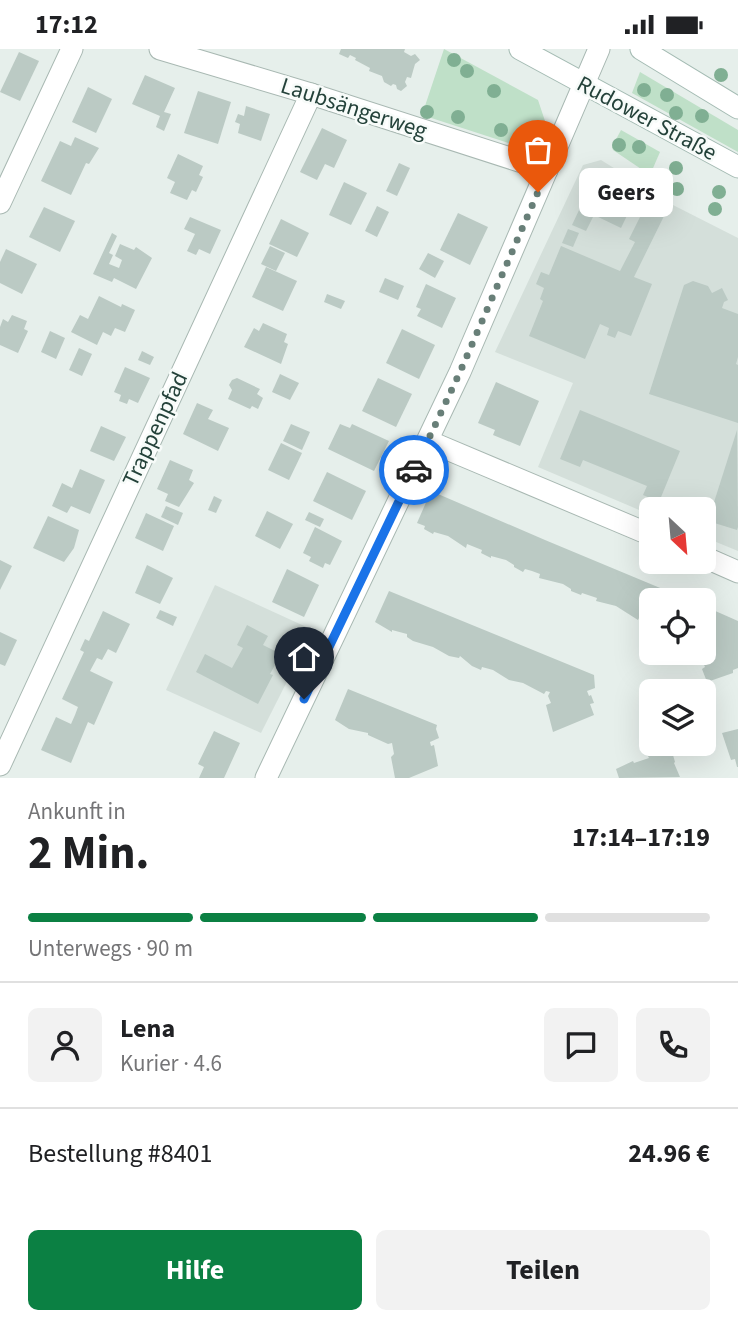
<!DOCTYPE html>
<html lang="de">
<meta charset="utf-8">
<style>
body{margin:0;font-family:"Source Sans 3",sans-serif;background:#f2f2f2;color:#202124;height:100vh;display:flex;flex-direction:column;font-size:26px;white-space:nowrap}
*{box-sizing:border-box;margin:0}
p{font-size:23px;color:#757577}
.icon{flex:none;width:38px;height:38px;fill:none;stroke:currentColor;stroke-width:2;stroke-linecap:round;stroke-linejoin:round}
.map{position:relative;height:729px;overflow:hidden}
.side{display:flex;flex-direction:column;background:#fff;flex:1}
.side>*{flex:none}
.needle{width:46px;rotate:154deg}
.buttons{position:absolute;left:639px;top:448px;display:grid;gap:14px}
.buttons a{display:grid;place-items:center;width:77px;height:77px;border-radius:10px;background:#fff;box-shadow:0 7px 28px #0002;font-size:35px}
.pin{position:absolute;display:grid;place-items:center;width:60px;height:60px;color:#fff;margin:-72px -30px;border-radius:50% 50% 50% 0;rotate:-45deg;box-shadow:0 0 7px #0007}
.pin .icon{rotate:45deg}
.courier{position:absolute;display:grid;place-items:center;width:70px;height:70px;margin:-35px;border:5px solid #1a73e8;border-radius:50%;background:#fff;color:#222;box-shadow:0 2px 9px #0007}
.bubble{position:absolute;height:49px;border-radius:10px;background:#fff;box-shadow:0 7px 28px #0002;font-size:23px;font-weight:700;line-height:49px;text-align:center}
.headline em{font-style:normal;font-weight:700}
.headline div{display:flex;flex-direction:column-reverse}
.headline{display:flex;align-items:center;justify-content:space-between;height:119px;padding:0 28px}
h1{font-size:46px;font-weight:700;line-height:52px}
.bar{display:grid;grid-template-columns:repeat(4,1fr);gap:10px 7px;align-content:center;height:84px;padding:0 28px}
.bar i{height:9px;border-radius:5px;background:#e0e0e0}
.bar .current{background:#0b8043}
.bar p{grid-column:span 4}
.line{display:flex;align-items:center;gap:18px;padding:0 28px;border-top:2px solid #e0e0e0}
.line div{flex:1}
.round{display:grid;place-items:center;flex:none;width:74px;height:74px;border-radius:10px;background:#f2f2f2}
.button{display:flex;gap:14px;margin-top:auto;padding:14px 28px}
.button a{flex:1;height:80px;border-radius:10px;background:#0b8043;color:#fff;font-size:28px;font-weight:700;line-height:80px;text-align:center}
.button a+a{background:#f2f2f2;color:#202124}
.status{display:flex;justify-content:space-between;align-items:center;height:49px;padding:0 35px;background:#fff;direction:ltr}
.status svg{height:19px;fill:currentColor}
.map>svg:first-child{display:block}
</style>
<div class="status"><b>17:12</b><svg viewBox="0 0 49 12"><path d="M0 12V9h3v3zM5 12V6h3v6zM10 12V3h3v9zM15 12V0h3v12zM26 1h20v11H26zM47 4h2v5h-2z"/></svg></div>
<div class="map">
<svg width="738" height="729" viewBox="0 0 738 729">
<rect width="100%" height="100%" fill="#e6efeb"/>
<!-- built -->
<g fill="#d4dfda">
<path d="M601 111 673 156 738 189V502L704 488V460H651V466L538 418 573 334 495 303 583 116Z"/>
<path d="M215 536 313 581 261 684 166 641Z"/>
</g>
<!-- green -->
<g fill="#bfe0c8">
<path d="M444 0 538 51 545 72 534 94 521 98 422 66Z"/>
<path d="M640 23 738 81V103L632 44Z"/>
<path d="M621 81 660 103 650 126 613 101 612 98Z"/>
</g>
<!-- building -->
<g fill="#bbcac4">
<path d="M341 0H405L404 3 411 7 415 5 420 11 415 15 411 29 407 28 405 33 407 37 401 42 397 40 396 36 393 35 391 37 384 33 382 27 369 22 370 19 355 11 356 9 350 6 348 9 339 5Z"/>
<path d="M19 3 39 12 20 52 0 43Z"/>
<path d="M145 26 175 39 164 63 171 65 164 82 156 78 160 67 132 55Z"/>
<path d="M88 38 112 50 96 84 72 73Z"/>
<path d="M198 42 231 53 218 95 184 84Z"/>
<path d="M246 57 270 65 261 92 238 84 240 75 235 73 238 65 244 67Z"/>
<path d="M322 79 347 91 334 119 325 115 317 131 300 123Z"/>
<path d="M75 88 99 99 89 115 86 114 71 146 41 132 60 92 71 97Z"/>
<path d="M178 105 203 117 199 126 203 128 196 143 192 141 187 151 170 144 175 133 167 129Z"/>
<path d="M399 114 410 119 397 147 386 142Z"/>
<path d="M596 125 638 144 621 179 594 166 586 182 572 176Z"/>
<path d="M344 133 367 144 351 176 329 166Z"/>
<path d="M646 156 665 165 634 228 652 235 631 287 618 282 615 289 607 286 609 279 600 275 585 310 529 287 543 252 540 250 544 239 536 235 541 223 549 226 561 197 620 222 635 193 629 190Z"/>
<path d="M377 157 389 163 377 188 365 182Z"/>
<path d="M44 158 75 172 60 203 29 188Z"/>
<path d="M458 164 488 178 470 216 440 201Z"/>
<path d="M190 168 221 181 210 205 199 200 196 206 187 202 195 185 184 180Z"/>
<path d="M281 170 309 184 297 208 269 195Z"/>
<path d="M568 180 579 184 573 198 562 194Z"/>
<path d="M112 184 117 187 109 204 113 206 109 215 119 219 122 211 115 207 120 195 134 201 136 198 152 209 136 240 114 229 112 233 93 225Z"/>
<path d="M270 197 285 204 276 222 261 215Z"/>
<path d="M6 200 37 215 22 245 0 234V213Z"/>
<path d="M428 204 444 212 435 229 419 220Z"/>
<path d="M266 218 297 232 283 262 252 248Z"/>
<path d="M385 229 404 237 398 251 379 243Z"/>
<path d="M693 232 708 237 712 244 722 239 728 251 724 253 722 259 738 265V308L736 315 738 316V374L649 345 684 236Z"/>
<path d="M426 235 456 249 442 279 417 267 421 260 416 258Z"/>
<path d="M327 245 345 252 341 260 324 253Z"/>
<path d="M99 247 121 258 122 255 135 261 125 283 115 279 111 287 103 283 97 296 71 283 80 266 88 270Z"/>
<path d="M12 266 27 272 24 280 28 282 18 304 0 296V278L3 270 8 273Z"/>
<path d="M263 274 287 285 284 293 288 295 281 315 244 298 254 279 259 282Z"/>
<path d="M402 280 435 296 419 330 386 314Z"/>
<path d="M50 282 65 289 56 310 41 303Z"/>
<path d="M79 299 92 305 82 327 69 321Z"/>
<path d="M142 302 154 308 150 316 138 311Z"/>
<path d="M125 318 150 329 138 354 129 350 127 355 119 352 121 346 114 343Z"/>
<path d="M280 325 299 334 290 351 272 343Z"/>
<path d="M237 329 260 340 257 345 263 349 258 360 252 357 250 360 228 350 232 341 229 336 232 331Z"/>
<path d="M378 329 412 345 396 378 362 362Z"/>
<path d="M496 333 539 352 520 397 493 386 495 381 478 374Z"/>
<path d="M197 354 213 361 208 370 229 379 218 402 183 385Z"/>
<path d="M580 361 680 402 659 453 643 446 647 437 583 411 580 418 560 410Z"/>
<path d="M291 375 310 383 302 401 283 392Z"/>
<path d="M340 375 350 379 352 375 389 392 374 422 328 400Z"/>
<path d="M101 377 126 388 114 412 90 402Z"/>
<path d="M737 381 738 478 737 481 708 472Z"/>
<path d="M281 394 302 404 289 431 268 421Z"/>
<path d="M170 411 193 421 189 431 194 434 179 458 165 452 168 445 157 440Z"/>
<path d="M80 420 105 431 90 465 71 457 67 464 52 457 62 434 72 439Z"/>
<path d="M327 423 366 442 352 471 313 452Z"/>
<path d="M431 442 545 491 689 551H651V572L640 567 638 571 616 557 596 552 597 549 582 544 581 546 571 542V540L563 535 539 529 540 525 532 522 525 520 523 523 514 518V516L506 511 491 507V509L481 504 482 501 467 495 466 499 448 487 434 483 433 485 424 480 425 477 417 474Z"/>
<path d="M214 447 222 451 216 464 208 461Z"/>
<path d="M166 457 183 464 178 476 161 468Z"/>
<path d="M267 462 293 475 280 500 255 487Z"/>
<path d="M309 463 324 470 320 478 305 471Z"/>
<path d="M146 464 174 477 163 502 135 489Z"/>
<path d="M48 467 79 481 74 499 64 513 33 499Z"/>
<path d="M315 478 342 492 330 516 325 514 323 519 309 512 311 508 303 504Z"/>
<path d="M0 511 12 517 0 541Z"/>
<path d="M147 516 173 529 160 555 135 544Z"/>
<path d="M287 520 319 536 304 568 272 553Z"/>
<path d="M389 542 594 626 595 639 587 642 589 647 591 646 594 654 590 655 594 666 553 683 546 656 551 654 548 647 550 643 546 642 544 645 523 634 509 631 493 621 482 618 481 621 472 617 460 607 459 609 449 607 433 598 413 592 407 588V585L392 581V583L375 573Z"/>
<path d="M704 557 738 572V619L733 621V624L707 633 702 620 705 618 700 606 705 604Z"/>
<path d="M160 561 177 568 173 577 156 569Z"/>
<path d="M103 562 130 575 116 604 108 600 102 611 97 609 90 622 113 633 94 676 88 673 71 714 41 701 56 668 71 675 75 666 78 658 62 650 84 603 80 601 85 590 89 592Z"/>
<path d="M247 576 268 587 263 596 283 606 277 617 275 616 270 625 273 626 258 655 196 623 205 605 232 619 243 599 237 596Z"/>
<path d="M0 583 17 591 5 617 0 615Z"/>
<path d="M348 640 437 676 436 680 439 689 430 693 431 697 434 696 438 717 409 729H395L391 708 394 705 392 694 388 695 368 686V684L349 680 335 671Z"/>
<path d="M738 680V718H737L735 710 731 711 722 684Z"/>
<path d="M214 682 240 694 224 729H199L204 718 198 715Z"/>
<path d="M671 699 675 713 674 714 680 728 619 729 616 720 633 712 634 714 649 709 648 707 664 704 663 702Z"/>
</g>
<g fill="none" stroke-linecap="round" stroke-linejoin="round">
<!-- street casing -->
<g stroke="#a8b8b2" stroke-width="23">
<g id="street">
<path d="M160 0 311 45 547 121"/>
<path d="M0 154 72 0"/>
<path d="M428 392 651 486"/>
<path d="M704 508 738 523"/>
<path d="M0 716 311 45"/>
<path d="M266 729 460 323 599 0"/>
</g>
</g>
<!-- secondary casing -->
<g stroke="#a4bbb3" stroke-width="23">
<g id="secondary">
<path d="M520 0 738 118"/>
<path d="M641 0 738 59"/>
</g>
</g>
<!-- street -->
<use href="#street" stroke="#fff" stroke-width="21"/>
<!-- secondary -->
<use href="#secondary" stroke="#fff" stroke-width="21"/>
</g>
<!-- trees -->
<g fill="#80af93">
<circle cx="454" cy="11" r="7"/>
<circle cx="467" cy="22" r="7"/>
<circle cx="721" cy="26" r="7"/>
<circle cx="644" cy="41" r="7"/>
<circle cx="494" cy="42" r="7"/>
<circle cx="667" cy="46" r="7"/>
<circle cx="427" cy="63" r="7"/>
<circle cx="676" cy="64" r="7"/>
<circle cx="702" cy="67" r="7"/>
<circle cx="458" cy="68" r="7"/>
<circle cx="501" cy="81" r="7"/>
<circle cx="619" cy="96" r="7"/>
<circle cx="639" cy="98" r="7"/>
<circle cx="676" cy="119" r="7"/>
<circle cx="677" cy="140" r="7"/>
<circle cx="719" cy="143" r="7"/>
<circle cx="715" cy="160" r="7"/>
</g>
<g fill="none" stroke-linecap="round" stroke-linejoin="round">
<!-- done -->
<path stroke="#687f78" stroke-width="7" stroke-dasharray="0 12.6" d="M414 421 460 323 538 143"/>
<!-- route -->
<path stroke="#1a73e8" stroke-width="9" d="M304 650 414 421"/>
</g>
<g text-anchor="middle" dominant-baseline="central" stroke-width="5" stroke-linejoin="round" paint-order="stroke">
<!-- street labels -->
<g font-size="23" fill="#24423a" stroke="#f7fbf9">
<text transform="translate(354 59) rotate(18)">Laubsängerweg</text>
<text transform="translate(647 69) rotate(28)">Rudower Straße</text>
<text transform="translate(155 380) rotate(-65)">Trappenpfad</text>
</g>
</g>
</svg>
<div class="buttons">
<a><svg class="needle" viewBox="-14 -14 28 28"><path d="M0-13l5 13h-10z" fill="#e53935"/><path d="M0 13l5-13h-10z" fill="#757577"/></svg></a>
<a><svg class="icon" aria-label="locate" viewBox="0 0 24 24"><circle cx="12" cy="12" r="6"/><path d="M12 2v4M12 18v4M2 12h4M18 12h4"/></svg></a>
<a><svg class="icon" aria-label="layers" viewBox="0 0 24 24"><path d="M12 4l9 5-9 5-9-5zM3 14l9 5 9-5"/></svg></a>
</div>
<div class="pin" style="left:538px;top:143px;background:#ea580c"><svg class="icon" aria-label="bag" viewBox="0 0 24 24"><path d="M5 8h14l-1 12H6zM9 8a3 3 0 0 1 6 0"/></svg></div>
<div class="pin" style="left:304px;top:650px;background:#1f2937"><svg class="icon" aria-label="home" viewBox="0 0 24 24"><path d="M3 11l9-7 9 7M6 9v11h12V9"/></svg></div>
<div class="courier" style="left:414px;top:421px"><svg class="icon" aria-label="car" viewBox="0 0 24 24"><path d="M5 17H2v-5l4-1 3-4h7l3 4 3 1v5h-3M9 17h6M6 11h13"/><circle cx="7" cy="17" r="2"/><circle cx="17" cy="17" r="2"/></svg></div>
<div class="bubble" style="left:579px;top:119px;width:94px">Geers</div>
</div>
<section class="side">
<div class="headline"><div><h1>2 Min.</h1><p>Ankunft in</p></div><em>17:14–17:19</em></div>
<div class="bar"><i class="current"></i><i class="current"></i><i class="current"></i><i></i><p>Unterwegs · 90 m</p></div>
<div class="line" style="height:126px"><a class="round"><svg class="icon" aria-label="person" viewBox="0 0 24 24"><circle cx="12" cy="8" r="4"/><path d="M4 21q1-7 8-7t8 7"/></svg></a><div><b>Lena</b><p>Kurier · 4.6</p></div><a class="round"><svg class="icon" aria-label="chat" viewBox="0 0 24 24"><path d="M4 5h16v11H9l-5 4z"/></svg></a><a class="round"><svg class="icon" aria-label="phone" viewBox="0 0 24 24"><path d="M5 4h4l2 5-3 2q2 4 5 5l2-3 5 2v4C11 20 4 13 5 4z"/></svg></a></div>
<div class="line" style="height:91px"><div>Bestellung #8401</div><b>24.96 €</b></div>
<div class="button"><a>Hilfe</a><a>Teilen</a></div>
</section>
